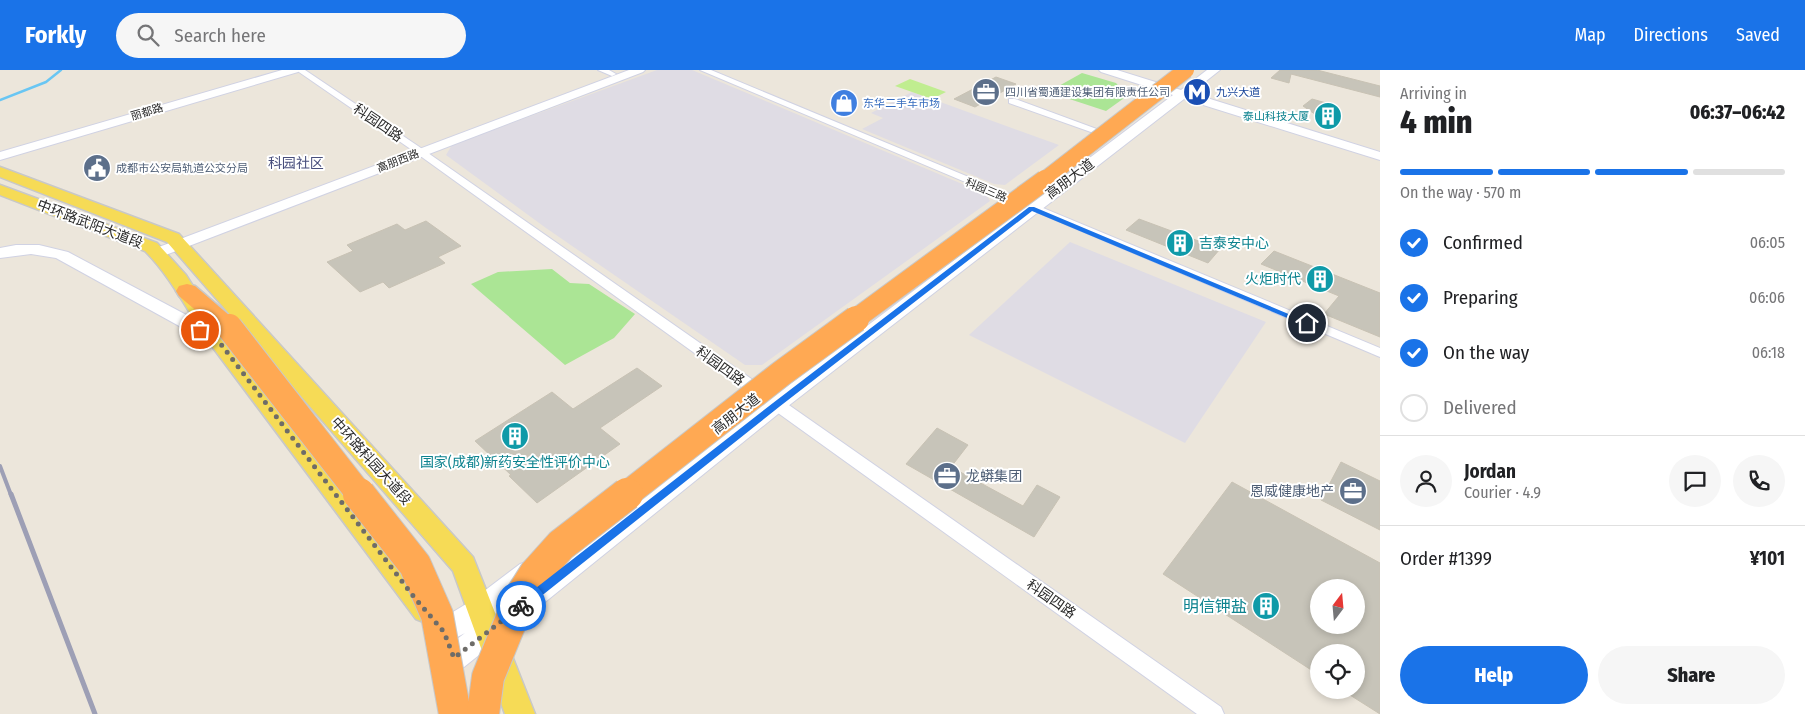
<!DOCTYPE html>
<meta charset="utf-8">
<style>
body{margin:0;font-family:"Fira Sans Condensed","Noto Sans SC",sans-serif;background:#f6f6f6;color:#202124;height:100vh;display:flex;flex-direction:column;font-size:19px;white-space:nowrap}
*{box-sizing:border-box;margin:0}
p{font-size:16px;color:#757577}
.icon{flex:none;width:28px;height:28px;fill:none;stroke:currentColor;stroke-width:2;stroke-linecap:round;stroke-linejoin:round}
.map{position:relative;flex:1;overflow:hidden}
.panel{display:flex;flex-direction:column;background:#fff;width:425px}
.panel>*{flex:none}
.needle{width:32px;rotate:16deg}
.controls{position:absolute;left:1310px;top:509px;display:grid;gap:10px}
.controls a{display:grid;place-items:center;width:55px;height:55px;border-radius:50%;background:#fff;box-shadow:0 2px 8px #0003;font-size:25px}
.pin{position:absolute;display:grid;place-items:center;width:42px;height:42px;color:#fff;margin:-21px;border:2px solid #fff;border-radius:50%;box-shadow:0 1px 5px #0007}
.courier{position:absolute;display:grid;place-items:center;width:50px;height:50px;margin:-25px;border:4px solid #1a73e8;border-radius:50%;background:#fff;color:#222;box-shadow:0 1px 6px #0007}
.headline em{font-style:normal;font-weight:800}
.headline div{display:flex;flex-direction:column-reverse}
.headline{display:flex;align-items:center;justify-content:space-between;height:85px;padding:0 20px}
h1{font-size:32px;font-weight:800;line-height:38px}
.bar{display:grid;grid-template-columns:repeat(4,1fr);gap:8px 5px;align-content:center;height:60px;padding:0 20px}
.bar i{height:6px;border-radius:4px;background:#e0e0e0}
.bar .selected{background:#1a73e8}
.bar p{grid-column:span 4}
.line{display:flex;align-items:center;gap:12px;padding:0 20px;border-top:1px solid #e0e0e0}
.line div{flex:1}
.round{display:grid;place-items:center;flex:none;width:52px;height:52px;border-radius:26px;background:#f6f6f6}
ol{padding:0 20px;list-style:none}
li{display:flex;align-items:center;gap:15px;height:55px}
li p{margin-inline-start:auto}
li .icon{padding:5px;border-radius:50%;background:#1a73e8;color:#fff;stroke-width:4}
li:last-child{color:#757577}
li i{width:28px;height:28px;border:2px solid #e0e0e0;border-radius:50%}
.button{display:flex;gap:10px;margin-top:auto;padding:10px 20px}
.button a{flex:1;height:58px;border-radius:30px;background:#1a73e8;color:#fff;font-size:20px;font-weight:800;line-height:58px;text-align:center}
.button a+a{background:#f6f6f6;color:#202124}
header{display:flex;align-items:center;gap:30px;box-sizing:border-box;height:70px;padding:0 25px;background:#1a73e8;color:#fff}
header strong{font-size:24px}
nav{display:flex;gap:28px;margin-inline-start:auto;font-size:18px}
.search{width:350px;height:45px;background:#f6f6f6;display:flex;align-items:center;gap:12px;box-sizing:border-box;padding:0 18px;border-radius:28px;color:#757577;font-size:19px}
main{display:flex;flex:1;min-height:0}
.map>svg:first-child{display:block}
</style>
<header>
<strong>Forkly</strong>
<div class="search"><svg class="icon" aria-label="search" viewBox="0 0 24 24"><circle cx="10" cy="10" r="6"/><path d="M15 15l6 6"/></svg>Search here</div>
<nav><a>Map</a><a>Directions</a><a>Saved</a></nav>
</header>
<main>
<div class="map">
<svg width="1380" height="644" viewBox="0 0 1380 644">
<rect width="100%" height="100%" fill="#ece6db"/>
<!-- industrial -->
<g fill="#dfdce4">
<path d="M657 0H692L986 124 990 131 762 295H745L546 158 446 85 452 75Z"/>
<path d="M912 22 932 29 1059 75 1005 115 994 114 862 59 883 48 871 43Z"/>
<path d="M1070 172 1266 252 1185 373 969 265Z"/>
</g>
<!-- green -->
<g fill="#abe595">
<path d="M1082 3 1116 13 1127 26 1106 41 1048 22Z"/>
<path d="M552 199 570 213 589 214 635 244 614 268 565 295 471 214 498 202Z"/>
</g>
<!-- pitch -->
<path fill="#c0ed90" d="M910 9 946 22 932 29 895 16Z"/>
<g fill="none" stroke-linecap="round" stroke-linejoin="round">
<!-- stream -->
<path stroke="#69c6f3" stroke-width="2.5" d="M0 30 46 12 61 0"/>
</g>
<!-- building -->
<g fill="#c7c4b9" stroke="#c8c2b4" fill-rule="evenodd">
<path d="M1280 0H1317L1380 16V27L1291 4 1289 13 1271 8Z"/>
<path d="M996 7 1016 14 975 37 954 29Z"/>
<path d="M1312 29 1337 36 1322 49 1303 36Z"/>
<path d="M1139 149 1185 166 1220 179 1208 193 1126 160Z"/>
<path d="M426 151 461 176 438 187 445 193 389 218 383 212 360 222 327 192 353 181 347 175 397 154 405 160Z"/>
<path d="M1274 181 1380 223V267L1324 244 1339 226 1261 194Z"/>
<path d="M637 298 662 316 600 358 620 374 537 433 509 406 511 405 475 371 552 322 573 339Z"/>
<path d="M937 358 968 375 951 397 1023 436 1037 415 1060 427 1034 467 906 394Z"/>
<path d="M1341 392 1380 411V460L1321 430Z"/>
<path d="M1232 412 1380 493V644L1342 620H1356V582H1319V605L1163 504ZM1319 518H1356V555H1319Z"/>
</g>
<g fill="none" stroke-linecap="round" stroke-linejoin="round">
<!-- street casing -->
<g stroke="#d0d2e3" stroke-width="2">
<g id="street">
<path d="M296 0H305L418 76 1221 637 1224 644H1197L412 80Z"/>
<path d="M598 0H609L616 4 612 6Z"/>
<path d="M700 0H711L1380 278V287Z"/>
<path d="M1009 29H1015L1113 65 1108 68 1105 67 1009 33Z"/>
</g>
</g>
<!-- secondary casing -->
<g stroke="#d0d2e3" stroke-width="2">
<g id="secondary">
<path d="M282 0H300L298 2 0 90V82Z"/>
<path d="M629 0H645L643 2 163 186H151L149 183 151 180Z"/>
<path d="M1099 0H1117L1181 20 1207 0H1220L1191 23 1380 82V90L1184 29 783 340 534 541 525 545 516 541 512 533 515 528 497 541 500 540 509 543 513 552 509 561 464 597 454 601 444 597 440 588 444 579 465 563 444 574 435 571 431 562 435 553 471 531 520 494 529 491 538 494 541 502 539 507 769 330 1173 25 1101 2Z"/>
<path d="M16 175H39L68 182 224 265 226 269 224 273 217 275 210 273 56 188 31 184 0 188V178Z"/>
</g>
</g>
<!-- primary casing -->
<g stroke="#c8c8c8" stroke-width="3">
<g id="primary">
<path d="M0 97 179 164 473 487 535 644H505L453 501 167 172 0 107Z"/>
<path d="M0 115 157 173 186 205 224 265 436 531 440 540 436 549 426 553 416 549C349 459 282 369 214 279 190 247 174 210 145 181L0 125Z"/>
</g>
</g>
<!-- highway casing -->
<g stroke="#c8c8c8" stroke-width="3">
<path id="highway" d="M187 214 195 216 237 252 240 257 237 262 229 264 221 262 179 226 176 221 179 216Z"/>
</g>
<!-- street -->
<use href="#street" fill="#fff" fill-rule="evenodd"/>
<!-- secondary -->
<use href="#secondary" fill="#fff" fill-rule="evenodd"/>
<!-- primary -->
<use href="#primary" fill="#f6db56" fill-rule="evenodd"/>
<!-- highway -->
<use href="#highway" fill="#ffa953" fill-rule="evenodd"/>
<!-- rail-far1 -->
<path stroke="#9d9fb5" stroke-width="4" d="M0 396 11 425"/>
<!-- rail -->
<path stroke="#9d9fb5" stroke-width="5" d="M11 424 95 644"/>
<!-- highway-bridge-far3 casing -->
<g stroke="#c8c8c8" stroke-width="18" stroke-linecap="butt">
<path id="highway-bridge-far3" d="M1043 111 1186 0"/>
</g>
<!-- highway-bridge-far2 casing -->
<g stroke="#c8c8c8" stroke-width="22" stroke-linecap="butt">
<path id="highway-bridge-far2" d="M854 250 1045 110"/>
</g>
<!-- highway-bridge-far1 casing -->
<g stroke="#c8c8c8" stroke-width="28" stroke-linecap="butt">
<g id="highway-bridge-far1">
<path d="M229 257 360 425"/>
<path d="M626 425 782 303 856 249"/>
</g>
</g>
<!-- highway-bridge casing -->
<g stroke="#c8c8c8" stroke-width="34" stroke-linecap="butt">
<g id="highway-bridge">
<path d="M359 424 415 495 437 545 455 644"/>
<path d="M483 644 488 607 521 526 535 504 561 475 627 424"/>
</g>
</g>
<!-- highway-bridge-far3 -->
<use href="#highway-bridge-far3" stroke="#ffa953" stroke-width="16"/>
<!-- highway-bridge-far2 -->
<use href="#highway-bridge-far2" stroke="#ffa953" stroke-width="20"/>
<!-- highway-bridge-far1 -->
<use href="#highway-bridge-far1" stroke="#ffa953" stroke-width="26"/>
<!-- highway-bridge -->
<use href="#highway-bridge" stroke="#ffa953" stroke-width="32"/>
</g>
<!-- route -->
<path fill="#1a73e8" d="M1029 137H1034L1310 253 1304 255 1032 141 779 337 525 539H518L516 536 518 532 773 333Z"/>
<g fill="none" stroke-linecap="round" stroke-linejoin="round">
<!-- done -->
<path stroke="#6e6c68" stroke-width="5" stroke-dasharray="0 9" d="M200 260 217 269 414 527 444 562 454 588 521 536"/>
</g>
<!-- icons -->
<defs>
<g id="office-disc" transform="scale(1.4375)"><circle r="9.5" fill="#5c6f8a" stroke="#fff"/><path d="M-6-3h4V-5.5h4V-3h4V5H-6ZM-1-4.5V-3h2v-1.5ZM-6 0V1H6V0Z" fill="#fff"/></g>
<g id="metro-disc" transform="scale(1.4375)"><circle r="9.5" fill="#1a4fb4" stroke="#fff"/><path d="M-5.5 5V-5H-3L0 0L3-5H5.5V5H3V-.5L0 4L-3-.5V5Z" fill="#fff"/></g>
<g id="shop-disc" transform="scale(1.4375)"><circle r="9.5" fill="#3f7fe0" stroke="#fff"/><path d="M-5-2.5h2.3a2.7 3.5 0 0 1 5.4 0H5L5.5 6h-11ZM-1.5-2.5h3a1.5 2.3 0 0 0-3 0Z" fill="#fff"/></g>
<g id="building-disc" transform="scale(1.4375)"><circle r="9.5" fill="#0f9aa8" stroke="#fff"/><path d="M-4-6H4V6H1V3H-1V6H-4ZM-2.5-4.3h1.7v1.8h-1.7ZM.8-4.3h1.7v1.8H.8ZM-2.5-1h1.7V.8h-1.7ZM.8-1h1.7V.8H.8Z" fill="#fff"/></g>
<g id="civic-disc" transform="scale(1.4375)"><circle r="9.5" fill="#5c6f8a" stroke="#fff"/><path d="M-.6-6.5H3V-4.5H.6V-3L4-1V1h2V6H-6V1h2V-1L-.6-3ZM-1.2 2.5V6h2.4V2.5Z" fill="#fff"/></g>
</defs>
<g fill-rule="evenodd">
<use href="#office-disc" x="986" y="22"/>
<use href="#metro-disc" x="1197" y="22"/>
<use href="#shop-disc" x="844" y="33"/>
<use href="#building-disc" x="1328" y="46"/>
<use href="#civic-disc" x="97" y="98"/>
<use href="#building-disc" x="1180" y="173"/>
<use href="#building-disc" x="1320" y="209"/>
<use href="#building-disc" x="515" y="366"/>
<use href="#office-disc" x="947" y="406"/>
<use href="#office-disc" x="1353" y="421"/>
<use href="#building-disc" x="1266" y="536"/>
</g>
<g text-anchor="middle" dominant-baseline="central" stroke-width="4" stroke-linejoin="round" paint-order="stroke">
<!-- far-service labels -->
<g font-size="11" fill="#4e5e75" stroke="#fff" text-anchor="start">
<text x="1005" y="22">四川省蜀通建设集团有限责任公司</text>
<text x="116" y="98">成都市公安局轨道公交分局</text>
</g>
<!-- far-transit labels -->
<g font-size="11" fill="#164399" stroke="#fff" text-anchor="start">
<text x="1216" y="22">九兴大道</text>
</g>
<!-- far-shop labels -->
<g font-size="11" fill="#366cbe" stroke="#fff" text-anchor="start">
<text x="863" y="33">东华二手车市场</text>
</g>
<!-- far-street labels -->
<g font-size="11" fill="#2a2a2a" stroke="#fff">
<text transform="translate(147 42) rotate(-16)">丽都路</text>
<text transform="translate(398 91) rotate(-21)">高朋西路</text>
<text transform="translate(986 120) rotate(23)">科园三路</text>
</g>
<!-- far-culture labels -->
<g font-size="11" fill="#0d838f" stroke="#fff" text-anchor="end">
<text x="1309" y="46">泰山科技大厦</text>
</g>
<!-- street labels -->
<g font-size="14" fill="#2a2a2a" stroke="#fff">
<text transform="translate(378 53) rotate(34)">科园四路</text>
<text transform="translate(1070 109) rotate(-37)">高朋大道</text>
<text transform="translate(90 154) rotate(21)">中环路武阳大道段</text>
<text transform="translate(720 296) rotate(36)">科园四路</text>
<text transform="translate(736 344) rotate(-38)">高朋大道</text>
<text transform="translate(371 391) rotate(48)">中环路科园大道段</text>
<text transform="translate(1051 529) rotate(35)">科园四路</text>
</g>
<!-- far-quarter labels -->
<g font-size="14" fill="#484e7c" stroke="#fff">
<text x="296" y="93">科园社区</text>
</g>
<!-- culture labels -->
<g font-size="14" fill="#0d838f" stroke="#fff" text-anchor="start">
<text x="1199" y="173">吉泰安中心</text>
<text x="1301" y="209" text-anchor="end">火炬时代</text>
<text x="515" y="392" text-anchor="middle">国家(成都)新药安全性评价中心</text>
</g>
<!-- service labels -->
<g font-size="14" fill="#4e5e75" stroke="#fff" text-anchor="start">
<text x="966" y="406">龙蟒集团</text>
<text x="1334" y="421" text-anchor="end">恩威健康地产</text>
</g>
<!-- near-culture labels -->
<g font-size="16" fill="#0d838f" stroke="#fff" text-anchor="end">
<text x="1247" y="536">明信钾盐</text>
</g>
</g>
</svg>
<div class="controls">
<a><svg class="needle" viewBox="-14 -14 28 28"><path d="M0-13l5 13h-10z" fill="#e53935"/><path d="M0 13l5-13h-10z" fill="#757577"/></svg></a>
<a><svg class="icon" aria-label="locate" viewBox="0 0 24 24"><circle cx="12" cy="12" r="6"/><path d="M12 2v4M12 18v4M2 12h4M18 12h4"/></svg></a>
</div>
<div class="pin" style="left:200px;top:260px;background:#ea580c"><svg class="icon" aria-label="bag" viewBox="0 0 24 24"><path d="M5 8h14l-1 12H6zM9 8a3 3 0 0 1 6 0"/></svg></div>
<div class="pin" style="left:1307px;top:253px;background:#1f2937"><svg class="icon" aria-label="home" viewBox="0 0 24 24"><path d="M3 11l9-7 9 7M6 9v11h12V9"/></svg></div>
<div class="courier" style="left:521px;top:536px"><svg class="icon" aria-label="bike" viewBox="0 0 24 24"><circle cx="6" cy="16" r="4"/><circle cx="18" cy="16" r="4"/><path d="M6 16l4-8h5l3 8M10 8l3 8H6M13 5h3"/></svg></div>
</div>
<section class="panel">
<div class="headline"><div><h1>4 min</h1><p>Arriving in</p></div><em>06:37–06:42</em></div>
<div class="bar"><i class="selected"></i><i class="selected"></i><i class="selected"></i><i></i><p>On the way · 570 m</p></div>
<ol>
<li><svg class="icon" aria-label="check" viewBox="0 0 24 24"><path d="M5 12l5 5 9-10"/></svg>Confirmed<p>06:05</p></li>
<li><svg class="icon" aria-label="check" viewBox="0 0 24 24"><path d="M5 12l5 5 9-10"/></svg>Preparing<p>06:06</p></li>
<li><svg class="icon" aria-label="check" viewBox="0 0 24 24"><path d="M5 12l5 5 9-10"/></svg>On the way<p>06:18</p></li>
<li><i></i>Delivered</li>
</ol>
<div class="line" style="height:90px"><a class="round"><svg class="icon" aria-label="person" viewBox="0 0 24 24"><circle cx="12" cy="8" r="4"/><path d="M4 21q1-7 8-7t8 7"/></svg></a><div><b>Jordan</b><p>Courier · 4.9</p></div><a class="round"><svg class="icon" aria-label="chat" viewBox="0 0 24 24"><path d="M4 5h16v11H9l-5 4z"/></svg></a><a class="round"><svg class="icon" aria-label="phone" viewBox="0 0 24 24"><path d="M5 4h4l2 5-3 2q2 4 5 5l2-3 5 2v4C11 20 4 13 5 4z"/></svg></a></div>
<div class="line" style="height:65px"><div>Order #1399</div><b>¥101</b></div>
<div class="button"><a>Help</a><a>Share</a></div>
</section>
</main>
